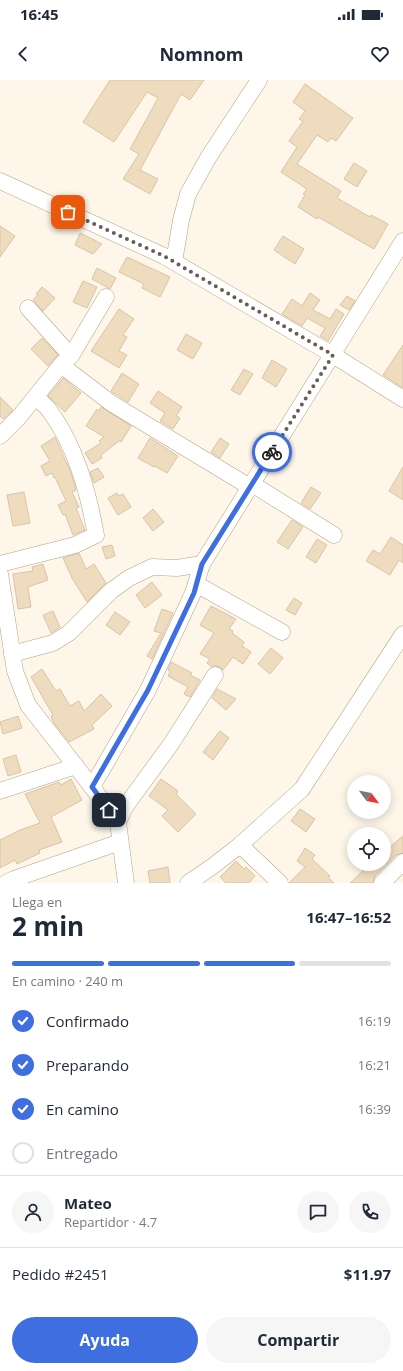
<!DOCTYPE html>
<html lang="es">
<meta charset="utf-8">
<style>
body{margin:0;font-family:"Open Sans",sans-serif;background:#f6f6f7;color:#1f2937;height:100vh;display:flex;flex-direction:column;font-size:15px;white-space:nowrap}
*{box-sizing:border-box;margin:0}
p{font-size:13px;color:#747a83}
.icon{flex:none;width:22px;height:22px;fill:none;stroke:currentColor;stroke-width:2;stroke-linecap:round;stroke-linejoin:round}
.map{position:relative;height:803px;overflow:hidden}
.details{display:flex;flex-direction:column;background:#fff;flex:1}
.details>*{flex:none}
.needle{width:26px;rotate:122deg}
.tools{position:absolute;left:347px;top:695px;display:grid;gap:8px}
.tools a{display:grid;place-items:center;width:44px;height:44px;border-radius:50%;background:#fff;box-shadow:0 2px 10px #0003;font-size:20px}
.pin{position:absolute;display:grid;place-items:center;width:34px;height:34px;color:#fff;margin:-17px;border-radius:8px;box-shadow:0 2px 6px #0006}
.courier{position:absolute;display:grid;place-items:center;width:40px;height:40px;margin:-20px;border:3px solid #3e6edf;border-radius:50%;background:#fff;color:#222;box-shadow:0 1px 5px #0007}
.overview em{font-style:normal;font-weight:700}
.overview div{display:flex;flex-direction:column-reverse}
.overview{display:flex;align-items:center;justify-content:space-between;height:68px;padding:0 12px}
h1{font-size:26px;font-weight:700;line-height:30px}
.bar{display:grid;grid-template-columns:repeat(4,1fr);gap:6px 4px;align-content:center;height:48px;padding:0 12px}
.bar i{height:5px;border-radius:3px;background:#e0e1e3}
.bar .on{background:#3e6edf}
.bar p{grid-column:span 4}
.line{display:flex;align-items:center;gap:10px;padding:0 12px;border-top:1px solid #e0e1e3}
.line div{flex:1}
.round{display:grid;place-items:center;flex:none;width:42px;height:42px;border-radius:21px;background:#f6f6f7}
ol{padding:0 12px;list-style:none}
li{display:flex;align-items:center;gap:12px;height:44px}
li p{margin-inline-start:auto}
li .icon{padding:4px;border-radius:50%;background:#3e6edf;color:#fff;stroke-width:4}
li:last-child{color:#747a83}
li i{width:22px;height:22px;border:2px solid #e0e1e3;border-radius:50%}
.action{display:flex;gap:8px;margin-top:auto;padding:8px 12px}
.action a{flex:1;height:46px;border-radius:24px;background:#3e6edf;color:#fff;font-size:16px;font-weight:700;line-height:46px;text-align:center}
.action a+a{background:#f6f6f7;color:#1f2937}
.status{display:flex;justify-content:space-between;align-items:center;height:28px;padding:0 20px;background:#fff;direction:ltr}
.status svg{height:11px;fill:currentColor}
header{display:flex;justify-content:space-between;align-items:center;height:52px;padding:0 12px;background:#fff;font-size:18px;font-weight:700}
.map>svg:first-child{display:block}
</style>
<div class="status"><b>16:45</b><svg viewBox="0 0 49 12"><path d="M0 12V9h3v3zM5 12V6h3v6zM10 12V3h3v9zM15 12V0h3v12zM26 1h20v11H26zM47 4h2v5h-2z"/></svg></div>
<header><svg class="icon" aria-label="back" viewBox="0 0 24 24"><path d="M15 5l-7 7 7 7"/></svg>Nomnom<svg class="icon" aria-label="heart" viewBox="0 0 24 24"><path d="M12 20l-8-8c-3-5 5-10 8-4 3-6 11-1 8 4z"/></svg></header>
<div class="map">
<svg width="403" height="803" viewBox="0 0 403 803">
<rect width="100%" height="100%" fill="#fdf6e9"/>
<!-- building -->
<g fill="#efdcbe" stroke="#d8c5a7">
<path d="M110 0H204L190 20 181 14 140 90 158 99 150 114 123 99 139 74 130 69 158 18 147 12 114 62 83 42Z"/>
<path d="M305 4 353 38 336 61 331 58 328 62 317 55 297 84 341 111 337 118 370 137 371 135 388 144 374 169 318 137 317 139 298 127 305 115 303 114 307 109 281 92 297 67 289 61 303 41 299 39 305 31 293 22Z"/>
<path d="M354 83 367 91 357 107 344 99Z"/>
<path d="M0 146 15 156 0 177Z"/>
<path d="M80 153 102 164 93 174 75 165Z"/>
<path d="M283 156 304 169 295 184 274 170Z"/>
<path d="M127 177 170 197 160 217 142 208 144 204 119 192Z"/>
<path d="M97 188 116 198 110 209 92 199Z"/>
<path d="M83 201 97 207 87 228 73 222Z"/>
<path d="M42 207 55 218 43 231 33 220 38 215 36 214Z"/>
<path d="M310 213 320 220 313 230 330 239 336 229 344 234 328 261 320 256 325 248 307 238 302 246 282 234 292 219 302 226Z"/>
<path d="M347 216 355 221 349 230 340 225Z"/>
<path d="M119 229 134 239 123 255 127 257 119 271 127 275 119 288 91 271Z"/>
<path d="M186 254 202 263 193 279 177 270Z"/>
<path d="M42 258 58 275 48 286 31 269Z"/>
<path d="M403 265V308L383 295Z"/>
<path d="M272 280 287 289 276 307 262 298Z"/>
<path d="M244 289 253 294 240 315 231 310Z"/>
<path d="M122 293 139 304 128 322 111 311Z"/>
<path d="M63 298 81 313 65 332 48 316Z"/>
<path d="M158 311 182 327 176 336 180 338 173 349 160 341 165 333 150 323Z"/>
<path d="M0 317 13 330 3 339 0 336Z"/>
<path d="M101 327 131 346 121 362 119 361 101 375 102 378 92 384 85 373 101 363 99 361 104 357 86 346 97 329 99 331Z"/>
<path d="M55 357 71 393 76 410 72 412 79 427 76 428 85 450 73 455 65 434 63 435 58 425 66 421 55 397 54 398 52 393 46 396 41 386 50 381 41 366Z"/>
<path d="M150 358 178 376 167 393 155 386 154 387 138 378Z"/>
<path d="M220 358 229 364 220 378 211 372Z"/>
<path d="M403 387V420L389 411Z"/>
<path d="M98 388 104 397 94 403 90 392Z"/>
<path d="M311 407 321 413 310 429 301 423Z"/>
<path d="M24 412 30 443 13 446 7 415Z"/>
<path d="M117 413 119 416 123 414 131 427 118 435 108 418Z"/>
<path d="M153 429 164 442 153 451 143 438Z"/>
<path d="M292 440 303 447 288 469 277 462Z"/>
<path d="M391 457 403 465V483L399 480 390 495 366 481 373 470 380 474Z"/>
<path d="M317 459 327 465 316 483 306 477Z"/>
<path d="M112 465 115 476 106 479 102 467Z"/>
<path d="M79 473 86 489 94 484 106 503 87 522 72 498 63 478Z"/>
<path d="M43 484 48 500 28 507 31 527 18 529 13 494 33 491 32 487Z"/>
<path d="M152 502 162 515 145 528 136 515Z"/>
<path d="M294 518 302 523 295 535 286 530Z"/>
<path d="M211 526 236 539 229 549 233 551 232 553 244 562 242 566 251 572 243 584 233 577 223 590 220 587 216 586H211L207 583 210 579 200 574 214 553 200 545Z"/>
<path d="M162 529 173 533 152 579 147 576 161 553 154 551Z"/>
<path d="M53 531 60 547 51 553 43 535Z"/>
<path d="M115 532 130 542 120 555 106 545Z"/>
<path d="M271 568 283 578 270 594 258 584Z"/>
<path d="M171 582 192 593 190 595 200 600 190 617 184 614 188 607 168 596 170 592 168 590Z"/>
<path d="M42 589 56 611 60 609 70 626 79 621 84 631 101 614 112 626 92 645 94 649 69 662 54 643 51 636 53 635 31 597Z"/>
<path d="M217 609 236 619 226 630 212 618Z"/>
<path d="M18 636 22 648 3 654 0 642Z"/>
<path d="M220 651 229 658 213 680 203 672Z"/>
<path d="M16 675 21 692 8 696 3 679Z"/>
<path d="M71 699 82 720 51 737 62 762 39 770 40 773 17 784 15 780 0 788V760L20 750 40 743 25 714 59 702 61 705Z"/>
<path d="M161 699 178 711 176 714 196 734 178 752 162 736 168 730 149 716Z"/>
<path d="M300 729 315 739 306 752 291 741Z"/>
<path d="M403 756V773L396 775 375 796 373 803H350L370 784H384V772Z"/>
<path d="M305 768 315 775 312 779 330 796 328 797 334 803H289L305 787 297 781Z"/>
<path d="M236 781 244 789 246 787 255 796 249 803H226L220 797Z"/>
<path d="M168 787 170 803H150L148 791Z"/>
</g>
<g fill="none" stroke-linecap="round" stroke-linejoin="round">
<!-- minor casing -->
<g stroke="#b4a285" stroke-width="17">
<g id="minor">
<path d="M0 101 164 176 333 275 403 319"/>
<path d="M174 182 181 140 188 114 208 78 259 0"/>
<path d="M71 276 106 217"/>
<path d="M61 285 111 323 250 407"/>
<path d="M0 356 19 337 61 285 71 276 28 228"/>
<path d="M252 404 334 455"/>
<path d="M0 484 75 465 96 455C88 412 76 366 49 330 46 326 41 322 36 317"/>
<path d="M0 494 15 591 28 625 92 707 118 742 126 803"/>
<path d="M196 504 282 552"/>
<path d="M12 574 53 563 69 553 111 511 129 498 152 487 177 488 202 484"/>
<path d="M92 707 148 610 193 513 202 484 403 161"/>
<path d="M0 711 76 686"/>
<path d="M118 742 125 727 171 664 215 595"/>
<path d="M240 765 280 803"/>
<path d="M6 803 14 799 120 762"/>
<path d="M188 803 213 786 240 765 302 709 403 554"/>
<path d="M382 803 403 782"/>
</g>
</g>
<!-- minor -->
<use href="#minor" stroke="#fff" stroke-width="16"/>
</g>
<g fill="none" stroke-linecap="round" stroke-linejoin="round">
<!-- done -->
<path stroke="#665f54" stroke-width="4" stroke-dasharray="0 7.2" d="M68 132 164 176 333 275 272 372"/>
<!-- route -->
<path stroke="#3e6edf" stroke-width="5" d="M109 730 92 707 148 610 194 513 202 484 272 372"/>
</g>
</svg>
<div class="tools">
<a><svg class="needle" viewBox="-14 -14 28 28"><path d="M0-13l5 13h-10z" fill="#e53935"/><path d="M0 13l5-13h-10z" fill="#747a83"/></svg></a>
<a><svg class="icon" aria-label="locate" viewBox="0 0 24 24"><circle cx="12" cy="12" r="6"/><path d="M12 2v4M12 18v4M2 12h4M18 12h4"/></svg></a>
</div>
<div class="pin" style="left:68px;top:132px;background:#ea580c"><svg class="icon" aria-label="bag" viewBox="0 0 24 24"><path d="M5 8h14l-1 12H6zM9 8a3 3 0 0 1 6 0"/></svg></div>
<div class="pin" style="left:109px;top:730px;background:#1f2937"><svg class="icon" aria-label="home" viewBox="0 0 24 24"><path d="M3 11l9-7 9 7M6 9v11h12V9"/></svg></div>
<div class="courier" style="left:272px;top:372px"><svg class="icon" aria-label="bike" viewBox="0 0 24 24"><circle cx="6" cy="16" r="4"/><circle cx="18" cy="16" r="4"/><path d="M6 16l4-8h5l3 8M10 8l3 8H6M13 5h3"/></svg></div>
</div>
<section class="details">
<div class="overview"><div><h1>2 min</h1><p>Llega en</p></div><em>16:47–16:52</em></div>
<div class="bar"><i class="on"></i><i class="on"></i><i class="on"></i><i></i><p>En camino · 240 m</p></div>
<ol>
<li><svg class="icon" aria-label="check" viewBox="0 0 24 24"><path d="M5 12l5 5 9-10"/></svg>Confirmado<p>16:19</p></li>
<li><svg class="icon" aria-label="check" viewBox="0 0 24 24"><path d="M5 12l5 5 9-10"/></svg>Preparando<p>16:21</p></li>
<li><svg class="icon" aria-label="check" viewBox="0 0 24 24"><path d="M5 12l5 5 9-10"/></svg>En camino<p>16:39</p></li>
<li><i></i>Entregado</li>
</ol>
<div class="line" style="height:72px"><a class="round"><svg class="icon" aria-label="person" viewBox="0 0 24 24"><circle cx="12" cy="8" r="4"/><path d="M4 21q1-7 8-7t8 7"/></svg></a><div><b>Mateo</b><p>Repartidor · 4.7</p></div><a class="round"><svg class="icon" aria-label="chat" viewBox="0 0 24 24"><path d="M4 5h16v11H9l-5 4z"/></svg></a><a class="round"><svg class="icon" aria-label="phone" viewBox="0 0 24 24"><path d="M5 4h4l2 5-3 2q2 4 5 5l2-3 5 2v4C11 20 4 13 5 4z"/></svg></a></div>
<div class="line" style="height:52px"><div>Pedido #2451</div><b>$11.97</b></div>
<div class="action"><a>Ayuda</a><a>Compartir</a></div>
</section>
